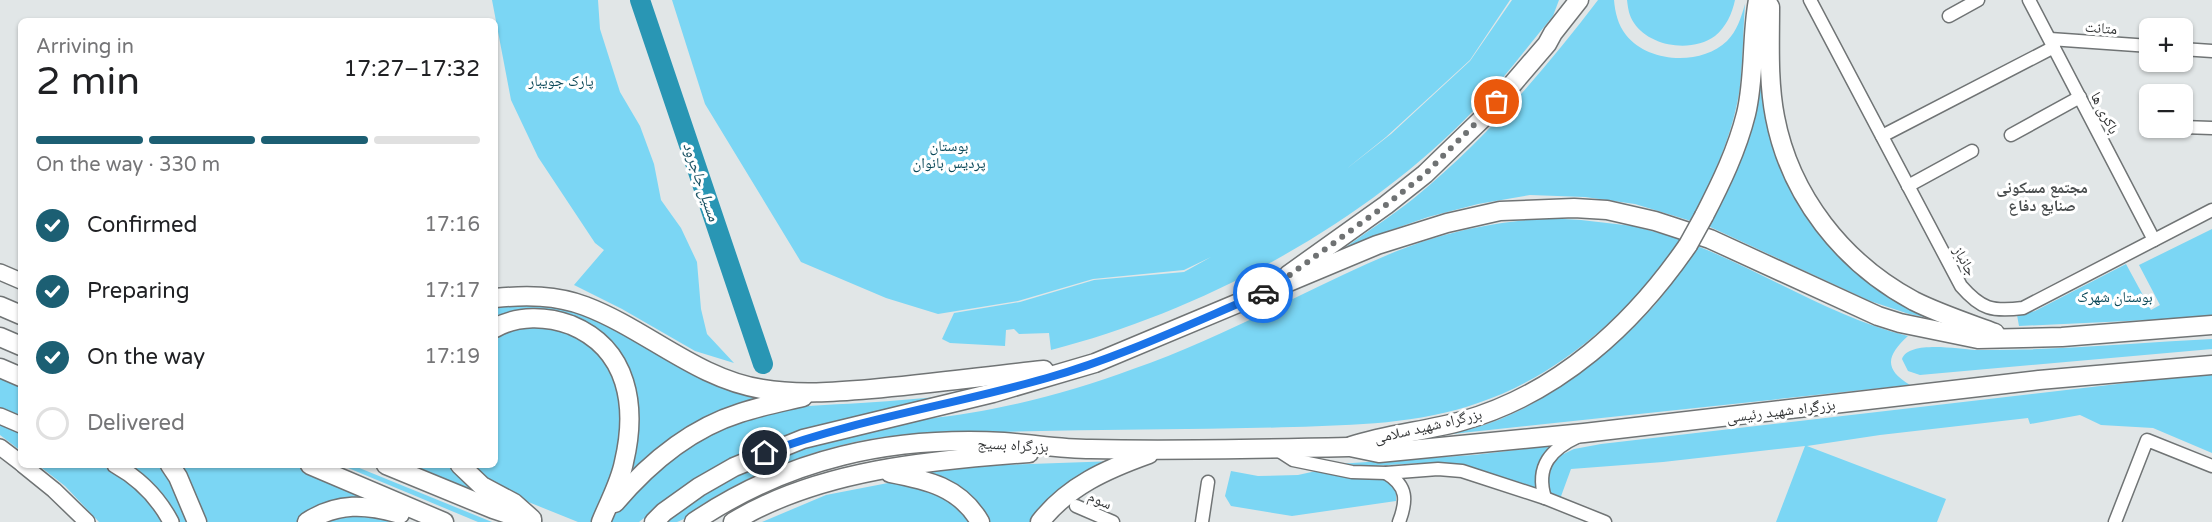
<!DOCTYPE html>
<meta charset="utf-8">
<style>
body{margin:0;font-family:"Varela Round","Noto Naskh Arabic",sans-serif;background:#f2f2f2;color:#202124;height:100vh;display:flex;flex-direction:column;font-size:22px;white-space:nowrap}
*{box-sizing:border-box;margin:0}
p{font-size:20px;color:#757577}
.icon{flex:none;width:33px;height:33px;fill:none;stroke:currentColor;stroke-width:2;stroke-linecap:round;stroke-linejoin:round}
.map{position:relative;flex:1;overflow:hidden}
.details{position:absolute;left:18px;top:18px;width:480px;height:450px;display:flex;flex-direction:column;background:#fff;border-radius:9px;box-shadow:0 2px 4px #0004}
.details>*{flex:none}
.tools{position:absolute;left:2139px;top:18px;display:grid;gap:12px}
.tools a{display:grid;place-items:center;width:54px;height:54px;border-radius:9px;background:#fff;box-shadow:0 2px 4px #0004;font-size:30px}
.pin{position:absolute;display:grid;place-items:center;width:51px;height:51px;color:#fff;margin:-26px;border:3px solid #fff;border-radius:50%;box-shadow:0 2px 6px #0007}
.courier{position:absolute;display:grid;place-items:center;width:60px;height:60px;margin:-30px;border:4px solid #1a73e8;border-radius:50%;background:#fff;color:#222;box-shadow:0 2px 8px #0007}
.head em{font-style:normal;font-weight:600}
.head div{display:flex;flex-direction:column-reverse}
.head{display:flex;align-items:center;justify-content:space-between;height:102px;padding:0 18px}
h1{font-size:39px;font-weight:600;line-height:45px}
.bar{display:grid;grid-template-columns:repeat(4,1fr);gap:9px 6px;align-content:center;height:72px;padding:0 18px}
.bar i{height:8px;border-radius:4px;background:#e0e0e0}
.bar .active{background:#1c5f73}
.bar p{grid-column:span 4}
ol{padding:0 18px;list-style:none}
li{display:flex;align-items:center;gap:18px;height:66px}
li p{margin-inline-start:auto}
li .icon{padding:6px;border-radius:50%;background:#1c5f73;color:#fff;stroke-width:4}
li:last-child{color:#757577}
li i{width:33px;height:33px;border:3px solid #e0e0e0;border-radius:50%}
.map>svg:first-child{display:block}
</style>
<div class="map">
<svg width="2212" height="522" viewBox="0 0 2212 522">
<rect width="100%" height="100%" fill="#e1e6e7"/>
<!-- green -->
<g fill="#7bd6f4">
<path d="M492 0H598L600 29 620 92 640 126 654 164 661 200 681 228 697 262 701 309 707 334 734 363 695 351 622 309 574 285 604 250 595 243 538 157 511 100Z"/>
<path d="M672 0H1510L1470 60 1386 137 1345 170 1391 134 1470 61 1512 0H1559L1553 16C1527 47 1502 81 1474 110 1365 224 1203 311 1051 350L1049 333 1019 334 1014 329 1006 330 1005 346 950 343 942 339 954 313 1020 302 1094 280 1184 272 1211 257 1184 270 1093 279 1018 301 938 314 886 298 801 262 705 104Z"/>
<path d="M1598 0H1614C1615 12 1618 25 1626 35 1648 63 1701 66 1727 41 1737 31 1741 18 1745 4 1743 32 1743 60 1740 87 1733 135 1713 178 1691 221L1635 204 1585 197 1530 195 1478 204 1428 217 1374 236 1338 253C1363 234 1389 218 1413 199 1484 141 1543 72 1598 0Z"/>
<path d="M1627 0H1735C1732 14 1726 27 1715 36 1692 53 1650 47 1634 23 1629 16 1628 8 1627 0Z"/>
<path d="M1764 40 1768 100 1816 223 1949 322 1909 314 1870 301 1708 226C1745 170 1759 106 1764 40Z"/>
<path d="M1547 218 1581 220 1633 226 1681 239C1633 310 1561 375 1478 403 1419 424 1355 425 1293 427 1195 430 1098 429 1000 432 962 433 922 432 884 437 837 443 791 459 748 479 732 487 715 496 700 506 693 511 685 520 677 522 674 522 670 522 666 522 736 467 821 437 908 422 936 417 964 415 992 409 1039 400 1087 386 1133 369 1190 349 1246 322 1301 295 1343 275 1386 253 1431 239 1469 227 1508 221 1547 218Z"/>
<path d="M2212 229V317L2019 326 2017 315 2035 311 2126 264 2151 310 2160 305 2139 265Z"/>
<path d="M1697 246C1768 274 1834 318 1908 336 1887 355 1883 369 1910 385L1424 437C1441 434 1458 433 1474 428 1540 410 1609 356 1654 306 1670 288 1683 266 1697 246Z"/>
<path d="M508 304 572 307 764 397 751 403 617 495 635 420 595 331 495 323V307Z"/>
<path d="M541 323 589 340 618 377 624 434 605 497 591 522H578L496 489 467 465H495V334Z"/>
<path d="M2212 339V349L1931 374 1920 375 1908 371 1902 359C1909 340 1958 349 1975 350 2054 351 2133 343 2212 339Z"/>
<path d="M2212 373V453L2153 428 2101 425 2080 415 2030 424 2028 418 1880 435 1807 446 1946 499 1937 522H1776L1805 446 1663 462 1571 469 1560 499C1541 491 1547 474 1553 459L1574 449 1601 444Z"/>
<path d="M0 376 21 384V416L0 407Z"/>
<path d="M966 395 853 418 778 439 744 454 672 496 639 522H610C647 469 703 430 765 413 796 405 829 405 861 403 896 401 931 397 966 395Z"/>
<path d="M0 424 21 433V451L0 435Z"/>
<path d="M1557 445C1542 462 1534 467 1537 491L1468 468 1422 463 1371 466 1337 464 1474 455Z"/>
<path d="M1116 461 1033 522H987L952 483 937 476 912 472 975 466Z"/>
<path d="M38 465H99C130 478 145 495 164 522H99L65 486Z"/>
<path d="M131 465H162L192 522H179C167 499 151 480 131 465Z"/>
<path d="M178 465H295L376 500 309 514 297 522H205Z"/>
<path d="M341 465H352L492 522H478Z"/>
<path d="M413 465H455L507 505Z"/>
<path d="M1231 471 1258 476 1298 475 1316 471 1355 478 1382 477 1392 482 1396 490V501L1292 516 1231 506 1225 496Z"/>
<path d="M888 483H914L932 487 976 522H762L826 495Z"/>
<path d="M335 514H386L406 522H315Z"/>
</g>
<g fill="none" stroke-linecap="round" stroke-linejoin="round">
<!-- river -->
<path stroke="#2996b4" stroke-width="20" d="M640 0 763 364"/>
<!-- minor casing -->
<g stroke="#707475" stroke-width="15">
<g id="minor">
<path d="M1810 0 1961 286C1981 309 1992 312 2023 308L2212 210"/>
<path d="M2029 0 2154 240"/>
<path d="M1949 16 1978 0"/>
<path d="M2050 39 2150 46"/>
<path d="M2182 49 2212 51"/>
<path d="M2182 127 2212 128"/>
<path d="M2011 135 2080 97"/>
<path d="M1882 136 2054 47"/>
<path d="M1908 186 1972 151"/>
<path d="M1276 449 1293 460 1352 472 1386 473 1438 469 1462 471 1545 498 1605 522"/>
<path d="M1386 473C1408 486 1407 501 1399 522"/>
<path d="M1545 498C1535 466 1551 449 1579 436"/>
<path d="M1076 506 1113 522"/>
<path d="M1202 522 1208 482"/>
<path d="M2115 522 2147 440 2212 466"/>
</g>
</g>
<!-- major casing -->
<g stroke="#707475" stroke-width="18">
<g id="major">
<path d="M0 272 21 281"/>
<path d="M0 416 21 425"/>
<path d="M0 447 21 463"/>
<path d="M23 465 54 490 87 522"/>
<path d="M115 465C140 479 158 497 171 522"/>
</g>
</g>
<!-- highway casing -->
<g stroke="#707475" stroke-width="21">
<g id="highway">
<path d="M1766 0 1770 7C1770 43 1768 81 1775 117 1790 196 1843 263 1914 301 1940 314 1968 323 1995 333"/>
<path d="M1704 216C1721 183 1737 150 1746 114 1755 77 1751 38 1758 0"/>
<path d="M1288 275 1386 205 1425 174 1484 117 1510 87 1547 44 1553 33 1579 0"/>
<path d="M495 298C526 295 556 295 585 306 646 329 697 379 762 389 798 395 835 392 871 389 929 384 987 376 1044 370"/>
<path d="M0 306 21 315"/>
<path d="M495 328C518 315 547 316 571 325 629 349 637 407 624 462 620 483 609 502 601 522"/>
<path d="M0 337 21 346"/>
<path d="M0 368 21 377"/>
<path d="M1351 446C1388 434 1426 431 1462 421 1558 394 1633 325 1688 245"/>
<path d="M170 465 178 477 197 522"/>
<path d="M310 465 444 522"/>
<path d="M386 465 493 509 532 522"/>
<path d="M460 465 482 486 514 503 532 519"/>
<path d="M890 473C927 480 960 487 980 522"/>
<path d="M615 503C649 463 689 429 740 413 761 406 782 402 803 397"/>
<path d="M307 522C337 502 367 504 400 514"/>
<path d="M654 522 664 512 699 487 734 467 803 439 993 393 1095 363 1377 245 1447 223 1500 211 1574 208 1607 210 1655 221 1710 239 1878 316 1900 323 1978 339 2062 337 2212 325"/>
<path d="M694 522C789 458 891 436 1004 442 1033 444 1062 449 1091 449 1177 451 1263 449 1350 447L1379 453 1584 433 2039 380 2212 365"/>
<path d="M733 522C818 470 931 460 1029 453"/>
<path d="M1040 522C1068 486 1107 469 1149 454"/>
</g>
</g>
<!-- minor -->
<use href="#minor" stroke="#fff" stroke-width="12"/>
<!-- major -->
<use href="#major" stroke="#fff" stroke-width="15"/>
<!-- highway -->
<use href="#highway" stroke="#fff" stroke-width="18"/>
<!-- highway-bridge casing -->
<g stroke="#707475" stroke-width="21" stroke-linecap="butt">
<path id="highway-bridge" d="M1688 245 1704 216"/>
</g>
<!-- highway-bridge -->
<use href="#highway-bridge" stroke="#fff" stroke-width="18"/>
</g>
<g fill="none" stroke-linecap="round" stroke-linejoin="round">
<!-- done -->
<path stroke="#6f7273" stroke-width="6" stroke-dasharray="0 10.8" d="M1263 293 1269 290 1386 205 1425 174 1497 102"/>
<!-- route -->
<path stroke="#1a73e8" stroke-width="8" d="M765 453C856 419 953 405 1047 378 1121 357 1192 323 1263 293"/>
</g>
<g text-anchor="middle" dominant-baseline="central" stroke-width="6" stroke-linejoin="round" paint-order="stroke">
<!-- street labels -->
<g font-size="15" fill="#313334" stroke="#fff">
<text transform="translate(2101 28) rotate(4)">متانت</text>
<text transform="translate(2105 113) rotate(63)">باکری ها</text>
<text transform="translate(1965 261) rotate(61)">جانباز</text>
<text transform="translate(1781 411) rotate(-7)">بزرگراه شهید رئیسی</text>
<text transform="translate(1428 426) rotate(-13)">بزرگراه شهید سلامی</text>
<text transform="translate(1013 445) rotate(3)">بزرگراه بسیج</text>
<text transform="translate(1100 500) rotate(24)">سوم</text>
</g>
<!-- park labels -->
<g font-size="15" fill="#0a4858" stroke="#fff">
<text x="561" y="81">پارک جویبار</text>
<text x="949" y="146">بوستان<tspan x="949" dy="17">پردیس بانوان</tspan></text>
<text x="2115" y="297">بوستان شهرک</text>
</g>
<!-- water labels -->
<g font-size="16" font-style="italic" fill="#1c5465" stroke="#fff">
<text transform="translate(701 182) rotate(71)">مسیل جاجرود</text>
</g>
<!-- neighbourhood labels -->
<g font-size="16" font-weight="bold" fill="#4a4e4f" stroke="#fff">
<text x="2042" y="188">مجتمع مسکونی<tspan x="2042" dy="18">صنایع دفاع</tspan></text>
</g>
</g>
</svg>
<div class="tools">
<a>+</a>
<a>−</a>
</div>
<div class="pin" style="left:1497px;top:102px;background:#ea580c"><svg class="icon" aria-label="bag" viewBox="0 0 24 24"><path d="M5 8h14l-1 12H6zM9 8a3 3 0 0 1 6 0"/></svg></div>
<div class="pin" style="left:765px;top:453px;background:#1f2937"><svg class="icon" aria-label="home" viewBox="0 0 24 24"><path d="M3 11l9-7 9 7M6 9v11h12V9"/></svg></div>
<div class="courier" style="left:1263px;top:293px"><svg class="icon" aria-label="car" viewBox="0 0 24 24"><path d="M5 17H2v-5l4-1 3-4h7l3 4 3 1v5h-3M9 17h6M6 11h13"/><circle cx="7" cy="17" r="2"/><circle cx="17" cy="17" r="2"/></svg></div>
<section class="details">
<div class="head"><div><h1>2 min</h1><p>Arriving in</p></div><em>17:27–17:32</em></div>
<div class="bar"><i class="active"></i><i class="active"></i><i class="active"></i><i></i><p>On the way · 330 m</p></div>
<ol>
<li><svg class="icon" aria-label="check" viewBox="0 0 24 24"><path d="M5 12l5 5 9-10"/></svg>Confirmed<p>17:16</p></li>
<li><svg class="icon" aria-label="check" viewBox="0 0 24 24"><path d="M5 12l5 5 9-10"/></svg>Preparing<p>17:17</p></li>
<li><svg class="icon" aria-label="check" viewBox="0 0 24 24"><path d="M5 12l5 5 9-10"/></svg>On the way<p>17:19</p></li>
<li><i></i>Delivered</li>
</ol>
</section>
</div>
